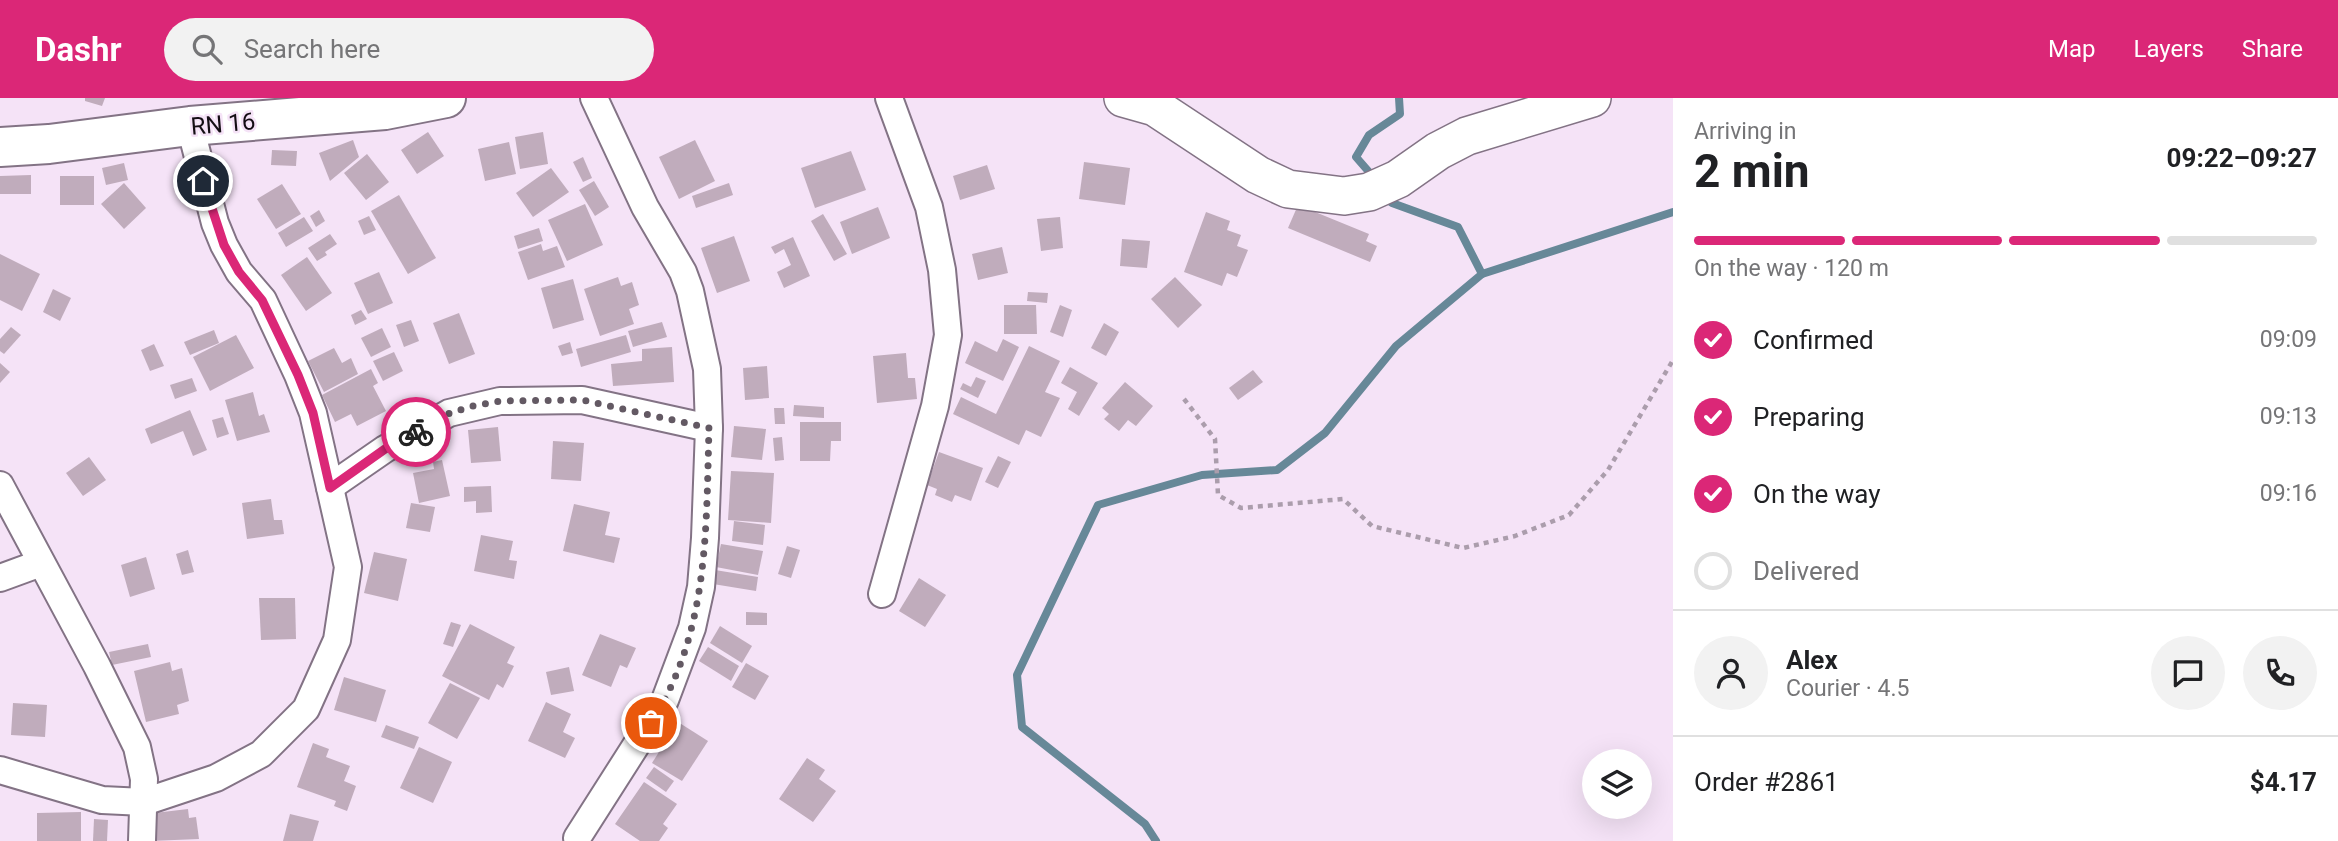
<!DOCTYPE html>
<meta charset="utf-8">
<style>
body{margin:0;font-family:Roboto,sans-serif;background:#f2f2f2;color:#202124;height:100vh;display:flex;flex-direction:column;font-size:26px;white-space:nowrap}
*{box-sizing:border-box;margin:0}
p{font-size:23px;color:#757577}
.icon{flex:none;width:38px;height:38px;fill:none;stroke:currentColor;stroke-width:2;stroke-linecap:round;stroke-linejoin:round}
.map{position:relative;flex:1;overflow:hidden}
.side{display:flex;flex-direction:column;background:#fff;width:665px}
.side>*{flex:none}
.tools{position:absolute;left:1582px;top:651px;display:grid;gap:14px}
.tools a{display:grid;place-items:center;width:70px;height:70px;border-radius:50%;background:#fff;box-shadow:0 7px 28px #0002;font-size:35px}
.pin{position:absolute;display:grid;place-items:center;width:60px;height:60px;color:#fff;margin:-30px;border:4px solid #fff;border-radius:50%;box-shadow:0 2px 7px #0007}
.courier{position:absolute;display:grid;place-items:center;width:70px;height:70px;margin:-35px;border:5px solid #db2777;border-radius:50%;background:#fff;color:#222;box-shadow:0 2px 9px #0007}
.summary em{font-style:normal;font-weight:700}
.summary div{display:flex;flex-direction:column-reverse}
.summary{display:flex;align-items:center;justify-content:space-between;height:119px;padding:0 21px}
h1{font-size:46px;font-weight:700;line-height:52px}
.bar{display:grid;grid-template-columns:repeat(4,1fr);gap:10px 7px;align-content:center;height:84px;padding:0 21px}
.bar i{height:9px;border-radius:5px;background:#e0e0e0}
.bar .active{background:#db2777}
.bar p{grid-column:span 4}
.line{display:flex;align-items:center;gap:18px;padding:0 21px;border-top:2px solid #e0e0e0}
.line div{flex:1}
.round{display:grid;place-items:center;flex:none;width:74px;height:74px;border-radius:37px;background:#f2f2f2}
ol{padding:0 21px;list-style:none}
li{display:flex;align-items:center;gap:21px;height:77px}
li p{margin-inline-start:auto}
li .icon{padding:7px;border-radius:50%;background:#db2777;color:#fff;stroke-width:4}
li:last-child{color:#757577}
li i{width:38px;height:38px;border:4px solid #e0e0e0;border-radius:50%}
header{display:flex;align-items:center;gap:42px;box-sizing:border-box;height:98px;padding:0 35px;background:#db2777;color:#fff}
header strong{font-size:33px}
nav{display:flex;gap:38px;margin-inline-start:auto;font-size:24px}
.search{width:490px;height:63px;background:#f2f2f2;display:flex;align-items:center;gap:18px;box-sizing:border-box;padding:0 24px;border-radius:38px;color:#757577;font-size:26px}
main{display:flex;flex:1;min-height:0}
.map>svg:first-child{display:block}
</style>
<header>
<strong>Dashr</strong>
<div class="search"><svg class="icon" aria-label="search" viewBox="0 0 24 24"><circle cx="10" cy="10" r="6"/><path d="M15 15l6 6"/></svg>Search here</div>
<nav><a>Map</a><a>Layers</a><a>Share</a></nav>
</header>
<main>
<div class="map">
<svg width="1673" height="743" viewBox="0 0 1673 743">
<rect width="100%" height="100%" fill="#f5e3f7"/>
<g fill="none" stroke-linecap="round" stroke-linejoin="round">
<!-- stream -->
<g stroke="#678898" stroke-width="8">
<path d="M1376 82 1356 59 1369 37 1400 16 1399 0"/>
<path d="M1482 176 1673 114"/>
<path d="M1156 743 1145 726 1022 629 1017 577 1098 407 1202 377 1277 372 1325 335 1396 248 1482 176 1458 129 1392 105"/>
</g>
</g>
<!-- building -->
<g fill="#c0acbc">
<path d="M85 0H105L102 8 85 3Z"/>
<path d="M428 34 444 58 417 76 401 52Z"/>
<path d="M543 34 548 66 520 71 515 39Z"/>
<path d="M353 42 359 59 330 83 319 55Z"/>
<path d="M695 42 715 83 679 101 659 59Z"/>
<path d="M509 44 516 76 485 83 478 51Z"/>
<path d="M272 52 297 53 296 68 271 67Z"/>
<path d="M851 53 866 92 815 110 801 70Z"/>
<path d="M367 56 389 84 366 102 344 75Z"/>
<path d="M583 59 592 80 583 84 573 64Z"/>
<path d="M1084 64 1130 70 1125 107 1079 101Z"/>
<path d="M124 65 128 82 106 87 102 70Z"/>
<path d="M987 67 995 91 960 102 953 78Z"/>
<path d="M551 70 569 94 533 119 516 95Z"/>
<path d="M31 77V96H0V78Z"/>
<rect x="60" y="78" width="34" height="29"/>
<path d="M594 83 609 109 595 118 579 92Z"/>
<path d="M124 85 146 110 124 131 101 106Z"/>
<path d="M729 85 733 97 696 110 692 98Z"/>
<path d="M282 86 301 116 276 131 257 101Z"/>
<path d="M399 97 436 160 408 176 371 113Z"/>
<path d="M585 106 603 147 567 163 548 122Z"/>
<path d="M1298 107 1369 136 1366 143 1377 148 1370 164 1288 130Z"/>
<path d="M878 109 890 140 852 156 840 124Z"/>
<path d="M319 112 325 123 316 129 310 118Z"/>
<path d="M1206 114 1230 123 1227 132 1241 137 1237 148 1248 152 1237 179 1227 175 1222 188 1184 174Z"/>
<path d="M823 116 847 156 834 163 811 123Z"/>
<path d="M369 118 376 132 364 137 358 123Z"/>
<path d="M304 119 313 133 286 149 278 135Z"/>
<path d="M1060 119 1063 150 1041 153 1037 121Z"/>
<path d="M539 130 543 143 518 151 514 138Z"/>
<path d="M330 136 337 146 325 154 327 157 317 163 308 150Z"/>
<path d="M734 138 750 183 717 195 701 150Z"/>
<path d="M793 139 810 178 784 190 777 174 791 167 784 151 775 156 771 149Z"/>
<path d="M1122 141 1150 143 1147 170 1120 168Z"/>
<path d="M541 146 543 153 557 148 565 169 528 182 518 154Z"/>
<path d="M1002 149 1008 175 978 182 972 156Z"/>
<path d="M0 156 40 176 22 213 0 202Z"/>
<path d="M307 159 332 195 306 213 281 177Z"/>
<path d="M379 174 393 205 368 216 354 185Z"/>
<path d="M618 179 621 188 632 184 639 207 629 211 634 226 600 238 584 191Z"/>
<path d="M1175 179 1202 207 1178 230 1151 201Z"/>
<path d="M573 181 584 222 553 231 541 190Z"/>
<path d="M53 191 71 200 60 223 43 214Z"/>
<path d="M1028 194 1048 195 1047 205 1027 203Z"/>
<path d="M1004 207H1036L1037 236H1004Z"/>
<path d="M1060 207 1072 212 1063 239 1050 234Z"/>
<path d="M361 212 367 221 355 227 351 217Z"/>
<path d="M459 215 475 256 449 266 433 225Z"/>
<path d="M411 222 419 243 404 249 396 227Z"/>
<path d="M662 224 667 239 633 249 628 233Z"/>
<path d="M1104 225 1119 234 1106 258 1091 250Z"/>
<path d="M11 229 21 237 4 256 0 253V241Z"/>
<path d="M382 230 391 249 371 259 361 240Z"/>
<path d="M214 232 219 245 190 257 184 244Z"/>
<path d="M236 237 254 270 210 293 193 259Z"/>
<path d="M626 237 631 254 581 269 576 251Z"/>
<path d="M1003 241 1019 249 1003 283 965 265 975 243 997 254Z"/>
<path d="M570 244 573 255 562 258 558 248Z"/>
<path d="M154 246 164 268 150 273 141 252Z"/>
<path d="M1029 248 1060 263 1045 294 1060 300 1041 339 1026 332 1019 347 953 316 961 299 996 316Z"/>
<path d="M672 249 674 284 613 288 611 266 642 263V251Z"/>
<path d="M334 250 342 265 351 260 358 276 324 294 308 263Z"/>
<path d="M394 254 403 273 383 283 373 263Z"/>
<path d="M906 255 908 280H915L917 301 877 305 873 258Z"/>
<path d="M0 265 10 274 0 285Z"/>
<path d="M767 268 769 300 745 302 743 270Z"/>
<path d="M1070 269 1098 285 1079 318 1068 311 1077 294 1061 285Z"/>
<path d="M371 271 378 285 373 288 386 313 357 328 351 316 335 324 322 297Z"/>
<path d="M1253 272 1263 284 1238 302 1229 290Z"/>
<path d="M976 279 986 283 978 300 960 291 963 285 971 289Z"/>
<path d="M192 280 197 293 175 301 170 287Z"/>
<path d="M1125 284 1153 308 1136 328 1128 322 1119 333 1104 321 1109 316 1102 310Z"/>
<path d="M253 294 259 318 264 316 270 334 237 343 225 302Z"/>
<path d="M794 307 824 309V320L793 318Z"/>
<path d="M774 310H784L785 326H775Z"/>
<path d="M190 312 207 352 193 358 183 333 151 346 145 331Z"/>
<path d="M223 319 229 336 217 340 212 322Z"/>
<path d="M800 324H841V343H831L830 363H800Z"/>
<path d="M734 328 766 331 762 362 731 359Z"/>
<path d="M498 329 501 363 471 365 468 332Z"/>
<path d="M782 339 784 362 775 363 773 340Z"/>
<path d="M415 342 425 355 407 368 397 355Z"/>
<path d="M553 343 584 345 581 383 551 381Z"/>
<path d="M939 354 983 370 971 403 955 397 952 404 935 397 937 391 927 387Z"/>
<path d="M998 358 1011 364 998 390 985 384Z"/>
<path d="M89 359 106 382 83 398 66 375Z"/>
<path d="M442 362 450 398 419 405 413 375 434 371 433 364Z"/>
<path d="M731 373 774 375 771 425 728 422Z"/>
<path d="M491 388 492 414 476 415V403L464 404V389Z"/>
<path d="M271 401 274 422H282L284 436 247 441 242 405Z"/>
<path d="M411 405 435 409 430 434 406 430Z"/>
<path d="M574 406 610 414 605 437 620 440 614 465 563 453Z"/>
<path d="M734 423 765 427 763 447 732 443Z"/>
<path d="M481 437 513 443 509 462 517 463 514 481 474 473Z"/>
<path d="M721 446 763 453 758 477 716 469Z"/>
<path d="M787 448 800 452 791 480 778 476Z"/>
<path d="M188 452 194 474 182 477 176 456Z"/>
<path d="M374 454 407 461 398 503 364 495Z"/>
<path d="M146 459 155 491 130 499 121 467Z"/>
<path d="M715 472 758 479 756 493 713 486Z"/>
<path d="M919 480 946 497 925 529 899 513Z"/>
<path d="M259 500H295L296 541 261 542Z"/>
<path d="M746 514 767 515V527H746Z"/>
<path d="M451 524 461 527 453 549 443 546Z"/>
<path d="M470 526 515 549 507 565 514 568 503 590 497 586 489 602 442 578Z"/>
<path d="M720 528 752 548 742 565 710 545Z"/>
<path d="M600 536 636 550 627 570 620 567 611 589 582 577Z"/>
<path d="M148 546 151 559 112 567 109 554Z"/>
<path d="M708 549 739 568 731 583 699 563Z"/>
<path d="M170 564 172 573 182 570 189 603 177 607 179 616 146 624 134 573Z"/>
<path d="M746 565 769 578 755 602 732 589Z"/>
<path d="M569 569 574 593 551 597 546 574Z"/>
<path d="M344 579 386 592 376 624 334 612Z"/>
<path d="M450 585 480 600 457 641 428 625Z"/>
<path d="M546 604 571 616 563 634 575 640 565 660 528 643Z"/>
<path d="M13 605 47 607 45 639 11 637Z"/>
<path d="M678 624 708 643 682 683 652 665Z"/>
<path d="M386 627 419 639 414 651 381 639Z"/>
<path d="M313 645 329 651 326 659 350 668 344 683 356 688 347 713 334 708 336 703 297 689Z"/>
<path d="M419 649 452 664 433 705 400 690Z"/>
<path d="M807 660 825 672 819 681 836 693 813 724 779 701Z"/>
<path d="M654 669 674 683 666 694 646 680Z"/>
<path d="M644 684 677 706 663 726 668 730 659 743H640L615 726Z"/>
<path d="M188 711 189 720 196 719 199 741 150 743 146 716Z"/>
<path d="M81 714V743H37V715Z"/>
<path d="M290 716 319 723 313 743H283Z"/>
<path d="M94 721 108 722 107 743H93Z"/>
</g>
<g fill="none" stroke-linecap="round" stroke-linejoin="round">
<!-- street casing -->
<g stroke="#837385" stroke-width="30">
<g id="street">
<path d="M0 387 97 568 137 649 144 681 142 743"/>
<path d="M330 389 385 351 449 315 500 303 582 302 709 330"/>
<path d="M0 480 41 465"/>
<path d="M882 496 935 308 948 237 942 172 929 109 889 0"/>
<path d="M0 672 102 702 144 704 216 680 261 656 306 611 337 542 348 469 313 315 298 277 263 202 239 174 224 147 215 125 190 28"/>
<path d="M577 740 665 602 692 530 701 489 705 440 709 330 707 271 690 193 683 174 645 109 594 0"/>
</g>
</g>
<!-- secondary casing -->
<g stroke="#837385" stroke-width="40">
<path id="secondary" d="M1123 0 1155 9 1258 77 1288 91 1344 98 1369 94 1398 81 1438 53 1467 38 1592 0"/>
</g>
<!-- primary casing -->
<g stroke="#837385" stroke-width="42">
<path id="primary" d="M0 49 49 46 190 28 385 12 446 0"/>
</g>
<!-- path -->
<path stroke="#ab9dac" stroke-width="4.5" stroke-dasharray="5 5" stroke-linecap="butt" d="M1184 301 1215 341 1218 397 1241 410 1343 401 1372 428 1463 450 1515 438 1569 417 1608 372 1673 262"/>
<!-- street -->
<use href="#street" stroke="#fff" stroke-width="26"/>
<!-- secondary -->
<use href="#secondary" stroke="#fff" stroke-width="37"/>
<!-- primary -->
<use href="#primary" stroke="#fff" stroke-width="38"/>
</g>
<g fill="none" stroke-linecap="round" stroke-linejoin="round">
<!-- done -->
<path stroke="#635963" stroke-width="7" stroke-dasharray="0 12.6" d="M416 334 450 315 473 308 500 303 582 302 709 330C706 433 709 535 651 625"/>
<!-- route -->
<path stroke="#db2777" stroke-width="9" d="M203 83 224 147 239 174 262 202 298 277 313 315 330 390 385 351 416 334"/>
</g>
<g text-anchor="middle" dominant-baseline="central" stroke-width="5" stroke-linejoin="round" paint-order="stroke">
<!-- street labels -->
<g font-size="24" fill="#140e14" stroke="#f5e3f7">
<text transform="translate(223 26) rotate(-5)">RN 16</text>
</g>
</g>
</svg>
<div class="tools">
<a><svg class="icon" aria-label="layers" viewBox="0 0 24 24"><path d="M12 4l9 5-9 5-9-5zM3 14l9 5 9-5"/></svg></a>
</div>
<div class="pin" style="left:651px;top:625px;background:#ea580c"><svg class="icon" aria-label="bag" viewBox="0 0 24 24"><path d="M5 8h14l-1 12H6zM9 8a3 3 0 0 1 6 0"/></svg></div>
<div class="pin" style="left:203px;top:83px;background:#1f2937"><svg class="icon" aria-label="home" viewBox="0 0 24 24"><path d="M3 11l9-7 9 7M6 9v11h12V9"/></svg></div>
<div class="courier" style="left:416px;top:334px"><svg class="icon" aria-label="bike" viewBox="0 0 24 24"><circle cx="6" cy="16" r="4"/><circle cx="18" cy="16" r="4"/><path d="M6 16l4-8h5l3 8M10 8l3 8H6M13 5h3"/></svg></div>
</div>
<section class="side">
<div class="summary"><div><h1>2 min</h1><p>Arriving in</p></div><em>09:22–09:27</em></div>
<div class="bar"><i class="active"></i><i class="active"></i><i class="active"></i><i></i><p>On the way · 120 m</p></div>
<ol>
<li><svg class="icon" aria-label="check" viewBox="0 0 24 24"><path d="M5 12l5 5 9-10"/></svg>Confirmed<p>09:09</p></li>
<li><svg class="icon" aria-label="check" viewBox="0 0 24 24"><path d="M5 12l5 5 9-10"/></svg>Preparing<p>09:13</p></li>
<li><svg class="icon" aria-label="check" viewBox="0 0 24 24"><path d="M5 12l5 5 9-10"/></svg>On the way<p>09:16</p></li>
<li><i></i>Delivered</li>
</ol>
<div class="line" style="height:126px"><a class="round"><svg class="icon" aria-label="person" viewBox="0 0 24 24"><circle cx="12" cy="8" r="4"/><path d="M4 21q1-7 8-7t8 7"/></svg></a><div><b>Alex</b><p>Courier · 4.5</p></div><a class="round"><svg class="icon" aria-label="chat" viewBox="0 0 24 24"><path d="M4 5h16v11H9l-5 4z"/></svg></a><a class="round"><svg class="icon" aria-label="phone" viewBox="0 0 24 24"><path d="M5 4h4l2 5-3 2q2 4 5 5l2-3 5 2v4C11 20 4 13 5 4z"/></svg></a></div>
<div class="line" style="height:91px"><div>Order #2861</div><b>$4.17</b></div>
</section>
</main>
